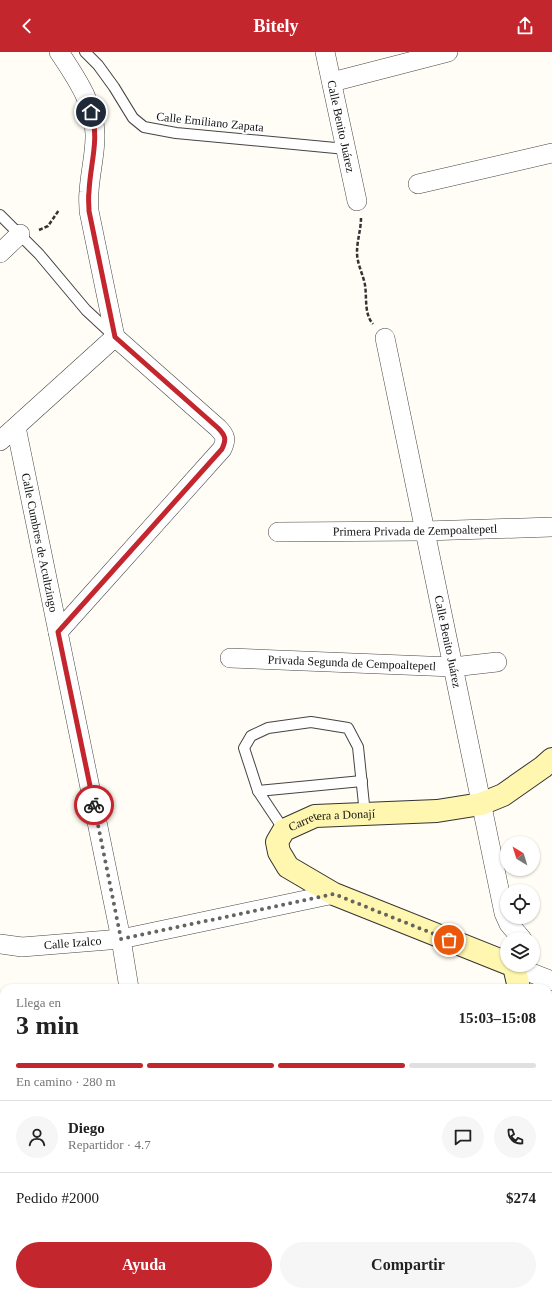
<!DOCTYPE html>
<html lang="es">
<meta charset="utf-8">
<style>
body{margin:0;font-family:Georgia,serif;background:#f6f6f6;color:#222;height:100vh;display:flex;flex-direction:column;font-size:15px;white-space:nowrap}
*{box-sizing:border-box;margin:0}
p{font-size:13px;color:#767676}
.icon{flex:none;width:22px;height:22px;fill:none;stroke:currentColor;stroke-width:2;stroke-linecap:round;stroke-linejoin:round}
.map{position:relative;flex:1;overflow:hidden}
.side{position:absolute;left:0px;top:932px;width:552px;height:312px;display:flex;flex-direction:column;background:#fff;border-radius:12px 12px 0 0;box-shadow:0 1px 3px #0004}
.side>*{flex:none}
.needle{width:26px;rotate:322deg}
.controls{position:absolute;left:500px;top:784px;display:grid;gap:8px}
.controls a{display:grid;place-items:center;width:40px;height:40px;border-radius:50%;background:#fff;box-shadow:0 1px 3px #0004;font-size:20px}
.pin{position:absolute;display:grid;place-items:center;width:34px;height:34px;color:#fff;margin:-17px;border:2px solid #fff;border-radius:50%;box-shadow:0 1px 4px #0007}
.courier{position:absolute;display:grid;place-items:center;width:40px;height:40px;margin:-20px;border:3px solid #c4262e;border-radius:50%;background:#fff;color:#222;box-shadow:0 1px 5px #0007}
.summary em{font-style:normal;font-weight:800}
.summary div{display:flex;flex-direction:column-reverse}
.summary{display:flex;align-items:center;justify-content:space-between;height:68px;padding:0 16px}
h1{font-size:26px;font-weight:800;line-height:30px}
.bar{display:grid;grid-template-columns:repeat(4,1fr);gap:6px 4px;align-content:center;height:48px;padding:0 16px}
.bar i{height:5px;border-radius:3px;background:#e0e0e0}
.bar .current{background:#c4262e}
.bar p{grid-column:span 4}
.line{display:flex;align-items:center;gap:10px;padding:0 16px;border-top:1px solid #e0e0e0}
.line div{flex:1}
.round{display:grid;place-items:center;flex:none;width:42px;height:42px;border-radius:21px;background:#f6f6f6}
.button{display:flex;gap:8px;margin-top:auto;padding:8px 16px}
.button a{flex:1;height:46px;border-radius:24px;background:#c4262e;color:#fff;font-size:16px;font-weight:800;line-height:46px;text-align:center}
.button a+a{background:#f6f6f6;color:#222}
header{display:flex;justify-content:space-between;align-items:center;height:52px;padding:0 16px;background:#c4262e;color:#fff;font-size:18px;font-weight:800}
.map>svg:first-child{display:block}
</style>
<header><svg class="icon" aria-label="back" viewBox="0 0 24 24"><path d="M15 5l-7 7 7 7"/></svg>Bitely<svg class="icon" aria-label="share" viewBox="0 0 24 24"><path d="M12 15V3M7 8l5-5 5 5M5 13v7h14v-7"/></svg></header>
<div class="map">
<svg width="552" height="1244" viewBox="0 0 552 1244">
<rect width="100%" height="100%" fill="#fffdf5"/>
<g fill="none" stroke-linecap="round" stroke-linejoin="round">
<!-- service casing -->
<g stroke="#444" stroke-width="12">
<g id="service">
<path d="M85 0 98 13 114 35 133 66 144 75 176 81 346 97"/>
<path d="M0 163 39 202 86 258 114 284"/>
<path d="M258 739 362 729"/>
<path d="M284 778 258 739 244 696 251 684 268 676 311 670 348 676 358 695 365 762"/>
</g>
</g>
<!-- minor casing -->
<g stroke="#444" stroke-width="20">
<g id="minor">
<path d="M59 0C75 24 96 54 95 85 95 103 90 121 89 140 88 146 89 153 89 159L115 285"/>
<path id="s1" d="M325 0 357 149"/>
<path d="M332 30 448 0"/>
<path d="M418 132 552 101"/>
<path d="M0 201 20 182"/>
<path id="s2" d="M385 286 504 861 509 872 522 887"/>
<path id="s3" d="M16 375 121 887 129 936"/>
<path d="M0 389 115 285 218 376C225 383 227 387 222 397L58 580"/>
<path id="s4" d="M278 480 425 479 552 475"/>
<path id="s5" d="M230 606 453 615 497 610"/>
<path id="s6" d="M0 892 22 895 121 887 334 842"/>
<path d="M514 914 552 929"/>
<path d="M0 1043 4 1042"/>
<path d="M548 1054 552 1053"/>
<path d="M0 1142H4"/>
<path d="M187 1240V1244"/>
</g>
</g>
<!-- secondary casing -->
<g stroke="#333" stroke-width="24">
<g id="secondary">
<path id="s7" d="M507 911 334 842 288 815 279 800 277 790 284 778 315 764 437 759 481 752 503 743 543 715 552 707"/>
<path d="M512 913 514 914 519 936"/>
<path d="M548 1081 552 1101"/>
</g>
</g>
<!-- path -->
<g stroke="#333" stroke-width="2.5" stroke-dasharray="4 2" stroke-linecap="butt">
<path d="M361 166C361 177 357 189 357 200 357 212 363 222 365 233 367 246 364 262 373 272"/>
<path d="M39 178 48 174 59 158"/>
</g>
<!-- service -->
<use href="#service" stroke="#fff" stroke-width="10"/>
<!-- minor -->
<use href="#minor" stroke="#fff" stroke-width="19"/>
<!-- secondary -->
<use href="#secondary" stroke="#fff6b0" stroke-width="22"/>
</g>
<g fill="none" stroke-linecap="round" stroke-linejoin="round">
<!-- done -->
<path stroke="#646461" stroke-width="4" stroke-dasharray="0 7.2" d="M94 753 121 887 334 842 449 888"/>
<!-- route -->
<path stroke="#c4262e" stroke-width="5" d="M91 60C100 87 90 112 89 140 88 146 89 153 89 159L115 285 218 376C225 383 227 387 222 397L58 580 94 753"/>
</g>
<g text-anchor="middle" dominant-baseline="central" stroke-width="4" stroke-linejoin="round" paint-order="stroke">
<!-- street labels -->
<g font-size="12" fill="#111" stroke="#fff">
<text transform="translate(210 70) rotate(6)">Calle Emiliano Zapata</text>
<text stroke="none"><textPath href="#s1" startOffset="76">Calle Benito Juárez</textPath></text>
<text stroke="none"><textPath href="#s4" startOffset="137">Primera Privada de Zempoaltepetl</textPath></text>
<text stroke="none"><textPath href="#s3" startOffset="118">Calle Cumbres de Acultzingo</textPath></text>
<text stroke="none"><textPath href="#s2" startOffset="310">Calle Benito Juárez</textPath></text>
<text stroke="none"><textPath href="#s5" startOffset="122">Privada Segunda de Cempoaltepetl</textPath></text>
<text stroke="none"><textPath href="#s7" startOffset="331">Carretera a Donají</textPath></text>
<text stroke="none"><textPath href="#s6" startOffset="73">Calle Izalco</textPath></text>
</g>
</g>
</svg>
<div class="controls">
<a><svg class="needle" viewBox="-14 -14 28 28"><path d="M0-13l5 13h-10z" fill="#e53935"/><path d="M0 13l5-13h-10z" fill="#767676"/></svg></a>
<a><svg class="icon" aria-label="locate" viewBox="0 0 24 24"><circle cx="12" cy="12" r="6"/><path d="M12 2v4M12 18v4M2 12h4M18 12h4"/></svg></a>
<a><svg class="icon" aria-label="layers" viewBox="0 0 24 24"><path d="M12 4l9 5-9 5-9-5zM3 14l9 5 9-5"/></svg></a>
</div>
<div class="pin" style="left:449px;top:888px;background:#ea580c"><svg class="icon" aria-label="bag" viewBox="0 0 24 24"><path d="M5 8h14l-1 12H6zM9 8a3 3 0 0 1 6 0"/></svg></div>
<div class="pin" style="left:91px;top:60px;background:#1f2937"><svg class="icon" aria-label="home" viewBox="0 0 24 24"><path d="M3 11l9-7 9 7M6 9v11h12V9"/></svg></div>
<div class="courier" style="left:94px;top:753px"><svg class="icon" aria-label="bike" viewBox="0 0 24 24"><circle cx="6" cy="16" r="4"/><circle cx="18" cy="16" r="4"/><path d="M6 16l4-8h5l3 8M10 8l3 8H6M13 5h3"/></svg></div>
<section class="side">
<div class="summary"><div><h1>3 min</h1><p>Llega en</p></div><em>15:03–15:08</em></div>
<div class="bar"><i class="current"></i><i class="current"></i><i class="current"></i><i></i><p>En camino · 280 m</p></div>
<div class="line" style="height:72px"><a class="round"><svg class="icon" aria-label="person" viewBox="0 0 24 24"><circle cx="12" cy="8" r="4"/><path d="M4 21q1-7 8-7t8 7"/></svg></a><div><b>Diego</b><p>Repartidor · 4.7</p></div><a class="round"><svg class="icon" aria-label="chat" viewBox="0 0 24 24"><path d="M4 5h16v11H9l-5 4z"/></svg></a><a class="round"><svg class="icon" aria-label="phone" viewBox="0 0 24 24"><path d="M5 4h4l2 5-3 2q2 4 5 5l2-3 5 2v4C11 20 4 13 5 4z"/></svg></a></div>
<div class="line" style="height:52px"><div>Pedido #2000</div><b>$274</b></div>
<div class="button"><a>Ayuda</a><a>Compartir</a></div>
</section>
</div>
